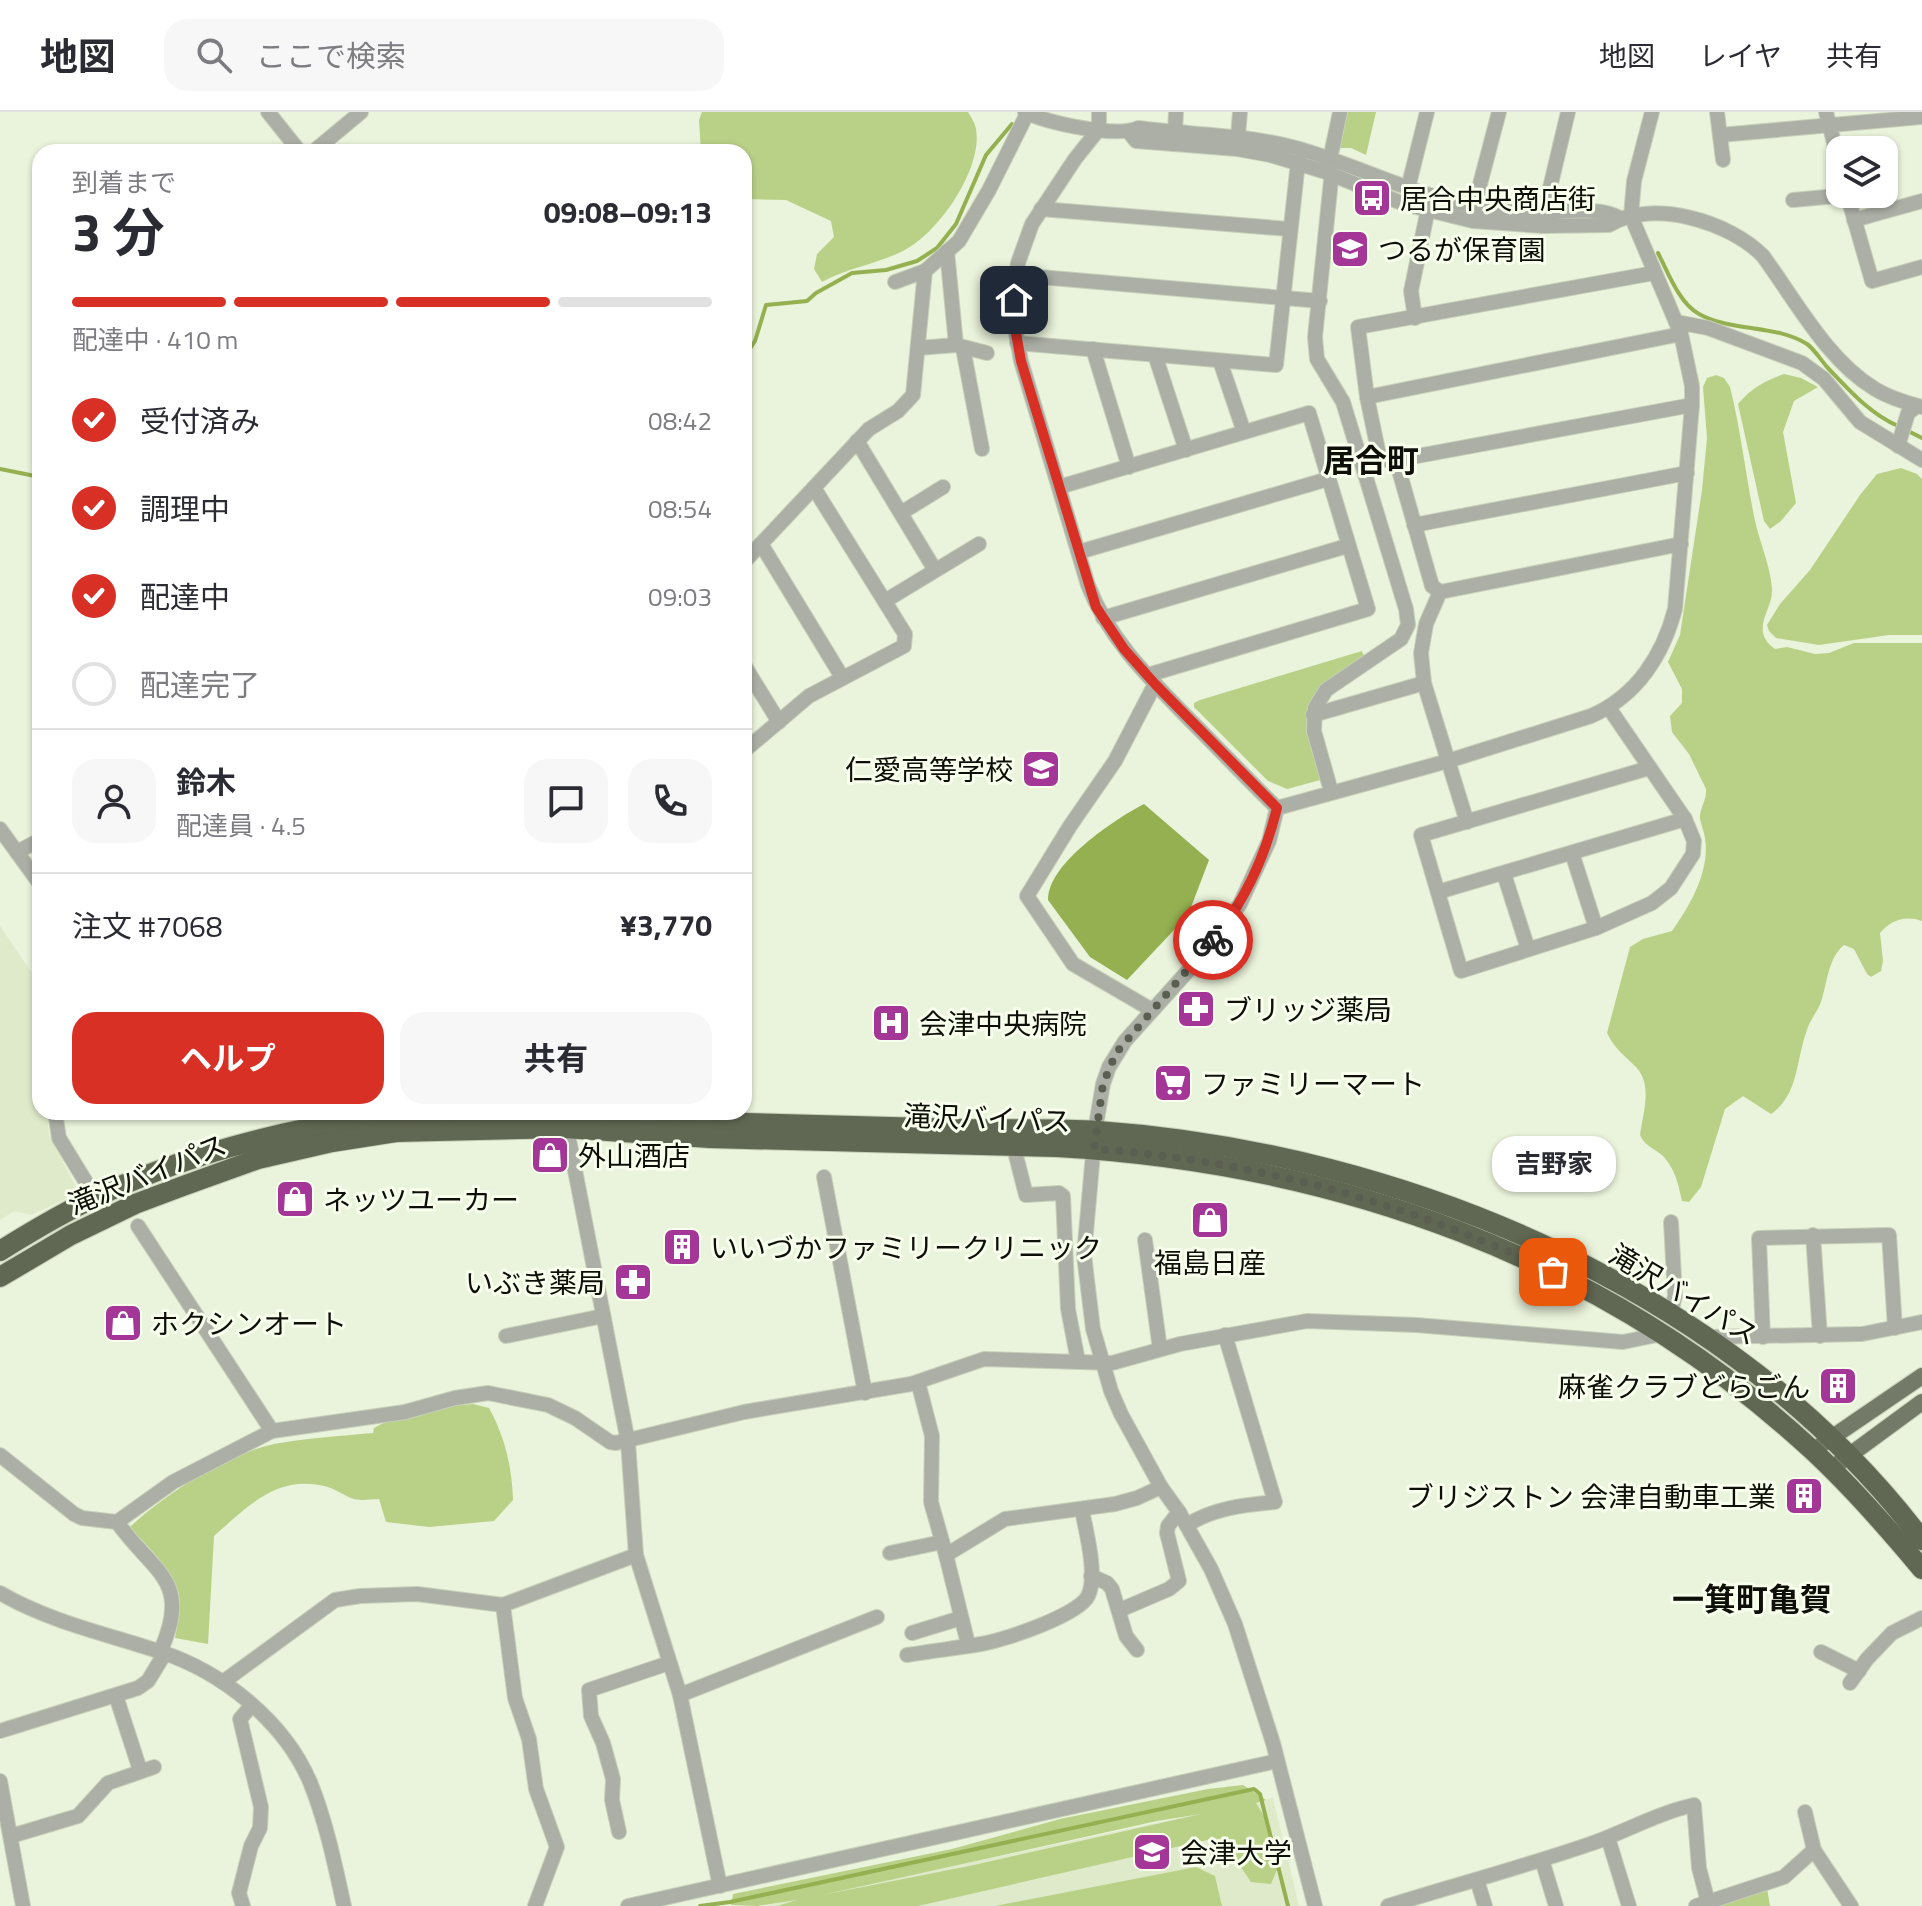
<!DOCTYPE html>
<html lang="ja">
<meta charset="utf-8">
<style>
body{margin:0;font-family:"Titillium Web","Noto Sans JP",sans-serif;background:#f7f7f7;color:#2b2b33;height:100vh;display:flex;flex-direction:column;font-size:30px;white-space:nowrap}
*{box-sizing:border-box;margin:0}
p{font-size:26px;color:#7c7c81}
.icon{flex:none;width:44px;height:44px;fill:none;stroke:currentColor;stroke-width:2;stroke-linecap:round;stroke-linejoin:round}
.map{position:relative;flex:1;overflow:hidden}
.panel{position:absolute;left:32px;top:32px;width:720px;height:976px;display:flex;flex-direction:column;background:#fff;border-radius:24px;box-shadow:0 2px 6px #0004}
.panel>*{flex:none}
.controls{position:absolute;left:1826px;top:24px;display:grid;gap:16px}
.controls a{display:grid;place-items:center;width:72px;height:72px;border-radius:16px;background:#fff;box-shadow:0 2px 6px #0004;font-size:40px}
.pin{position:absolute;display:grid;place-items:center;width:68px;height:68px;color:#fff;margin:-34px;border-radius:16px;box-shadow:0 4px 12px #0006}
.courier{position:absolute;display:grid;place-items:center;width:80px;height:80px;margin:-40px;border:6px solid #d93025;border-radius:50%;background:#fff;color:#222;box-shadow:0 2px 10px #0007}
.bubble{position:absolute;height:56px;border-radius:24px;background:#fff;box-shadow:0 2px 6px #0004;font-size:26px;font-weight:700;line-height:56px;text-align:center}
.headline em{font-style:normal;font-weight:700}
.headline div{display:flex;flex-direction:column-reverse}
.headline{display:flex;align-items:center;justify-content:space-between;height:136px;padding:0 40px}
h1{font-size:52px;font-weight:700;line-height:60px}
.bar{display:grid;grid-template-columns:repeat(4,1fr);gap:12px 8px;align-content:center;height:96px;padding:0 40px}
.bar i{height:10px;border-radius:6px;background:#e1e1e2}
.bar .on{background:#d93025}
.bar p{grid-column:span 4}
.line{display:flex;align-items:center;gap:20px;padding:0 40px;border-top:2px solid #e1e1e2}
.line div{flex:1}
.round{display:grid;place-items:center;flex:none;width:84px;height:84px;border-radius:24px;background:#f7f7f7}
ol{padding:0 40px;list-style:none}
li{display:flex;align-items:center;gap:24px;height:88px}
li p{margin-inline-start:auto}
li .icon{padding:8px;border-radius:50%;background:#d93025;color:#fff;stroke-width:4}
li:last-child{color:#7c7c81}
li i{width:44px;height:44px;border:4px solid #e1e1e2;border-radius:50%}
.button{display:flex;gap:16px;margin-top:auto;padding:16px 40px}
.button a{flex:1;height:92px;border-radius:24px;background:#d93025;color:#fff;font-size:32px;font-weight:700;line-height:92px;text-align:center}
.button a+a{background:#f7f7f7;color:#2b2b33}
header{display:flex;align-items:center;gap:48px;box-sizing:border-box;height:112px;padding:0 40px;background:#fff;border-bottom:2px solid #e1e1e2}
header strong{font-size:38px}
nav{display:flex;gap:44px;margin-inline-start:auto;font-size:28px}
.search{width:560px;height:72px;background:#f7f7f7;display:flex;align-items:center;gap:20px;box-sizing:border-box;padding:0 28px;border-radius:24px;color:#7c7c81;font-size:30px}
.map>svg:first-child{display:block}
</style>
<header>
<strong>地図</strong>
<div class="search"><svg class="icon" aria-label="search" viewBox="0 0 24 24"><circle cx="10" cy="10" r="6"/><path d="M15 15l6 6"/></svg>ここで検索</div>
<nav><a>地図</a><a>レイヤ</a><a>共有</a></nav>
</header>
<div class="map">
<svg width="1922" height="1794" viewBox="0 0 1922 1794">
<rect width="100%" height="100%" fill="#eaf3db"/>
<!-- built -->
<g fill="#dfeacb">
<path d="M0 814 40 873V1000H47L49 1023 79 1081 31 1103 14 1099 0 1108Z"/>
<path d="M1273 1686 1299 1794H765Z"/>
</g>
<!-- green -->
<g fill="#b9d187" fill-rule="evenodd">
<path d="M702 0H968C971 5 975 11 976 17 983 57 938 122 903 139 877 152 847 156 822 170L814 157 817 142 834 125 831 109 786 88 744 87V40H701L699 8Z"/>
<path d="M1345 0H1376L1366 43 1351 36H1337Z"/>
<path d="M1784 262 1801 266 1818 275 1794 289 1783 320 1796 391 1781 409 1770 417 1764 409 1738 292C1750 277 1766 268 1784 262Z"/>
<path d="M1716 263 1724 266 1730 275C1741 319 1746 365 1755 409 1760 431 1770 453 1772 476 1774 497 1748 518 1775 537L1787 535 1815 542 1829 541 1854 531H1922V809C1905 803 1891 808 1880 821L1883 849 1881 859 1871 865 1867 862 1854 837 1844 833C1828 846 1827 872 1821 890 1817 900 1810 908 1807 918 1796 947 1799 983 1771 1002L1743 984 1725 997 1701 1075 1689 1090 1682 1089C1678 1072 1676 1059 1664 1045 1655 1036 1645 1035 1640 1023 1643 1001 1653 973 1636 955 1624 943 1614 936 1607 921L1630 835 1643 827 1672 819C1691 792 1710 759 1705 726 1704 719 1701 713 1700 707 1699 697 1707 688 1706 677L1689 642 1672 620 1670 604 1682 591V577L1668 550 1680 523 1702 378 1707 326 1703 275 1707 266Z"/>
<path d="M1901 356 1917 362 1922 367V523H1889L1819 533 1776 526 1769 519 1767 513 1780 492 1810 458 1860 383 1877 362Z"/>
<path d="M1362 539 1366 549 1317 588 1324 667 1287 677 1268 669 1194 595V591L1200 588Z"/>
<path d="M473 1292 489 1296C505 1325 512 1355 513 1388L494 1409 429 1415 386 1410 379 1387C371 1387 361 1389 354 1387 344 1384 335 1376 324 1374 276 1363 247 1395 214 1424L208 1532 175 1526C178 1511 183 1491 177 1476 171 1456 144 1431 130 1415 164 1383 227 1342 274 1332 306 1326 340 1324 373 1321L374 1316C403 1300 440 1294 473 1292Z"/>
<path d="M1243 1673 1266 1688 1256 1691 1267 1709 1279 1753 1271 1772 1251 1770 1234 1745 1207 1728 918 1794H777L797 1788 757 1794 731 1793 733 1782 952 1737 1060 1707 1208 1677ZM1201 1702 974 1753 822 1783 1157 1709Z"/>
<path d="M1196 1755 1215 1764 1222 1794H995Z"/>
<path d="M1767 1776 1770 1794H1706Z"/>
</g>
<!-- water -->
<path fill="#94b050" d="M1144 692 1209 748 1188 803 1127 868 1090 845 1048 788C1047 752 1115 707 1144 692Z"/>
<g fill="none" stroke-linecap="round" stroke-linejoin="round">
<!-- stream -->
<g stroke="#94b050" stroke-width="4">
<path d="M1658 141C1668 160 1679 191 1699 202 1731 220 1775 212 1807 232 1814 237 1821 248 1827 255 1849 278 1870 302 1898 314"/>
<path d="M744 246 755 229 766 193 807 189 816 181 852 161 886 158 917 149 937 136 956 112 986 43 1012 12"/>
<path d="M1906 318 1922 326"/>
<path d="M0 357 40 365"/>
<path d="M700 1794 730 1790 1254 1677 1260 1682 1288 1794"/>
</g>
<!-- minor casing -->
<g stroke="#c7cfb9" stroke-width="16">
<g id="minor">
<path d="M268 0 300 40"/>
<path d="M1025 0C1048 11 1116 26 1138 16 1191 23 1244 22 1296 36 1357 53 1413 83 1476 95 1494 98 1512 101 1530 101 1559 102 1595 92 1620 106"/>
<path d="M1099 0V17L1075 47 1032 112 1018 151 1014 188V210L1021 249 1088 473C1109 528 1151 568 1191 609 1220 638 1248 668 1277 696"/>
<path d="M1717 0 1723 48"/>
<path d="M1826 0 1840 54"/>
<path d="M1129 20 1136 29 1237 37 1270 43 1326 60 1404 92 1473 109 1542 114 1609 113C1652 86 1730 110 1763 144 1796 189 1827 248 1875 277 1888 285 1907 291 1922 295"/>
<path d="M1175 20 1176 0"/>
<path d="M1720 23 1922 5"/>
<path d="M1238 24 1240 0"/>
<path d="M1332 38 1340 0"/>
<path d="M313 40 361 0"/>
<path d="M1408 76 1427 0"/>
<path d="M1847 82 1872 169 1922 155"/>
<path d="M1793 88 1848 83"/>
<path d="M1474 95 1499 0"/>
<path d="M1041 97 1289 117"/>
<path d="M1544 101 1568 0"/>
<path d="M1854 108 1922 89"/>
<path d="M947 139 956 233"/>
<path d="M1654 161 1358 215 1367 285 1380 348H1396L1692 293"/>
<path d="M1016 163 1320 189"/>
<path d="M895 170 925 159"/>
<path d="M1415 206 1411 179 1429 92"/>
<path d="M1676 210 1708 216 1802 251 1824 267 1860 310 1922 348"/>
<path d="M1017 231 1276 253 1298 50"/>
<path d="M918 236 956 233 987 241"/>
<path d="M963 236 982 337"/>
<path d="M1093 237 1129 355"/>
<path d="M1155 243 1186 338"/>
<path d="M1220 249 1244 320"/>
<path d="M1367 285 1681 222"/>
<path d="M857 329 935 458"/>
<path d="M1898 334 1908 301 1917 294"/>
<path d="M1396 348 1432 474 1440 480"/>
<path d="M1059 375 1309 301 1368 497 1148 563"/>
<path d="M901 401 943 375"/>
<path d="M1414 413 1687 361"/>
<path d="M761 432 842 565"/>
<path d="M1079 440 1328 367"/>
<path d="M744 450 869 317 898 299 913 283 925 159 959 129 989 78 1027 2"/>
<path d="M885 489 979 432"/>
<path d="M1103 506 1347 434"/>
<path d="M744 553 779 610"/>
<path d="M1609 596 1685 707 1694 729 1693 742 1671 776 1652 791 1596 816 1461 859 1421 723 1649 656"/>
<path d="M1313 603 1424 571"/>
<path d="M744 639 809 584 904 534 905 522 814 376"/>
<path d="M1329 672 1314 619 1315 596 1326 578 1401 527 1408 513 1406 497 1343 290 1317 247 1315 225 1331 68"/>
<path d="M1277 696 1269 729 1240 792 1196 850 1125 929 1109 955 1103 972 1095 1019 1084 1143 1093 1217 1111 1279 1121 1302 1161 1375 1179 1400 1211 1457 1235 1512 1273 1631 1315 1794"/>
<path d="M1277 696 1448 649 1591 604C1637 584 1663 543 1675 497L1692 293V274L1681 222 1631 104 1634 69 1652 0"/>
<path d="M1467 710 1424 571 1421 541 1426 512 1440 480 1681 432"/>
<path d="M0 717 40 772"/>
<path d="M17 740 40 728"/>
<path d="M1572 741 1596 816"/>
<path d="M1504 762 1528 837"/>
<path d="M1438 780 1685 707"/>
<path d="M1152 898 1073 852 1027 784 1070 714 1115 649 1155 572"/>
<path d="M55 1000 59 1026 95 1085"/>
<path d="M565 1007 628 1330 636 1443 680 1583 720 1774"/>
<path d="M1014 1036 1026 1083 1059 1081 1063 1084 1068 1197 1078 1249"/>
<path d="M824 1065 865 1281"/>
<path d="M1671 1110 1675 1184 1671 1200"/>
<path d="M138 1114 272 1319"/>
<path d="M1813 1123 1820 1224"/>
<path d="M1145 1128 1160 1237"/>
<path d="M506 1224 603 1204"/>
<path d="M1708 1225 1862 1222 1922 1210"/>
<path d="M1763 1225 1759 1126 1889 1123 1895 1216"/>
<path d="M918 1270 932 1324 931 1390 946 1443 1005 1407 1115 1392 1137 1386 1161 1375"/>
<path d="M0 1343 74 1402 82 1406 117 1410 173 1370 272 1319 405 1300 455 1286 488 1281 548 1293 575 1306 610 1330 616 1331 744 1300 911 1272 984 1247 1112 1251 1180 1232 1307 1209 1416 1213 1623 1230 1662 1222"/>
<path d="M117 1410C153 1461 193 1468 160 1540"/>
<path d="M1187 1413C1214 1396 1244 1393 1275 1390L1225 1223"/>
<path d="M890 1441 942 1430"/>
<path d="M946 1443 968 1532"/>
<path d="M1091 1464 1107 1471 1112 1477 1126 1524 1137 1538"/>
<path d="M0 1481C50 1510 107 1522 161 1540 222 1560 284 1609 310 1670 326 1709 335 1753 344 1794"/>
<path d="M503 1493 515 1586 529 1627 536 1677 557 1735 535 1794"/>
<path d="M1120 1498 1169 1477 1179 1469 1167 1421 1168 1414 1179 1400"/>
<path d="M912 1521 961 1506"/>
<path d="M1821 1540 1859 1559"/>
<path d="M907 1543C932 1539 957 1536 981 1532 1002 1529 1079 1503 1088 1484 1098 1463 1086 1420 1082 1398"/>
<path d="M223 1570 335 1488 360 1484 417 1482 503 1493 636 1443"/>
<path d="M1850 1571 1867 1547 1892 1521 1922 1506"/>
<path d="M680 1583 877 1505"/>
<path d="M116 1584 140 1658"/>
<path d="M0 1619 138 1576 148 1569 165 1541"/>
<path d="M0 1669 23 1794"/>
<path d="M1805 1700 1814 1738 1851 1794"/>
<path d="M619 1720 612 1688 613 1667 603 1631 591 1604 589 1578 669 1551"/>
<path d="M11 1724 78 1704 108 1671 154 1655"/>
<path d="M1608 1726 1629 1794"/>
<path d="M1542 1748 1556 1794"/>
<path d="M1477 1768 1485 1794"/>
<path d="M243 1794 239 1781 251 1734 260 1716 261 1695 240 1607 252 1593"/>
<path d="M628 1794 1277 1649"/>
<path d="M1388 1794C1455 1773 1523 1755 1590 1732 1625 1720 1657 1701 1694 1693L1699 1756 1708 1790"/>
<path d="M1696 1794 1784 1765 1814 1738"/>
</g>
</g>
<!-- major casing -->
<g stroke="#c7cfb9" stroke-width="18">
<g id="major">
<path d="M1821 1333 1922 1264"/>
<path d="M1839 1351 1922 1290"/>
</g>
</g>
<!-- highway casing -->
<g stroke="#c7cfb9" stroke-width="22">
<g id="highway">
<path d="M0 1139C32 1119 66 1099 100 1083 199 1037 323 1006 432 1001 536 996 640 1009 744 1011 817 1013 890 1015 963 1017 1008 1018 1053 1016 1098 1019 1405 1041 1733 1178 1922 1428"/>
<path d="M0 1165 71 1123 135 1092 183 1074 258 1047 332 1030 396 1020 565 1016 710 1026 1057 1035C1337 1051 1603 1145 1811 1337 1851 1374 1887 1415 1922 1457"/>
</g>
</g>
<!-- minor -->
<use href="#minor" stroke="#abafa5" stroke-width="14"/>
<!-- major -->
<use href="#major" stroke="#737a68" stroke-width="16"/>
<!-- highway -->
<use href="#highway" stroke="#606752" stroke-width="20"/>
</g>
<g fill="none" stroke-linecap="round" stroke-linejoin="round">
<!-- done -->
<path stroke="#5a5f52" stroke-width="8" stroke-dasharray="0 14.4" d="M1213 828 1116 941 1103 972 1094 1037C1253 1048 1408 1091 1553 1160"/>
<!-- route -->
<path stroke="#d93025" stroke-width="10" d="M1014 188V210L1021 249 1096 495 1124 537 1155 572 1277 696C1265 745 1245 789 1213 828"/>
</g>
<!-- icons -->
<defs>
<g id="bus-square" transform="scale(2)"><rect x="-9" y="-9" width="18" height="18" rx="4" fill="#a33696" stroke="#f8ffec"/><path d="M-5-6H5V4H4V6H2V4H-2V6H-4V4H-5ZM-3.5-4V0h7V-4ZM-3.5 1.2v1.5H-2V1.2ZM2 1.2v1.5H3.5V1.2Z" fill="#fff"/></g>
<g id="school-square" transform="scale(2)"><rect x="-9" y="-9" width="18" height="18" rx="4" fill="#a33696" stroke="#f8ffec"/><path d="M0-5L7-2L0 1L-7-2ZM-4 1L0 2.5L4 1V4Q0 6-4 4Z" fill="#fff"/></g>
<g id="pharmacy-square" transform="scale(2)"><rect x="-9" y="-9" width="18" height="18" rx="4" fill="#a33696" stroke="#f8ffec"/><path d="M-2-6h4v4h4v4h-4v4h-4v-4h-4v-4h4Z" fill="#fff"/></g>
<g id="hospital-square" transform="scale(2)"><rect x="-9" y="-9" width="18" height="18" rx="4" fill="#a33696" stroke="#f8ffec"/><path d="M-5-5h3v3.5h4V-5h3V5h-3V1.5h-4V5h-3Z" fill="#fff"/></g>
<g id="supermarket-square" transform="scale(2)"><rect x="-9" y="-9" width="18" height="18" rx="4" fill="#a33696" stroke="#f8ffec"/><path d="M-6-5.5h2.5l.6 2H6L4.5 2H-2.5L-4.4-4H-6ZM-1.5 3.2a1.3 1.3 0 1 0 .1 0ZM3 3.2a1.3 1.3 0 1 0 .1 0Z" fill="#fff"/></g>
<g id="shop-square" transform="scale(2)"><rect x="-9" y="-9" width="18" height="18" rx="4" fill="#a33696" stroke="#f8ffec"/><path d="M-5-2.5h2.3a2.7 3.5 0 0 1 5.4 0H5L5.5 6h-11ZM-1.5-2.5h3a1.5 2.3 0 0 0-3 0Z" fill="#fff"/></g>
<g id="building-square" transform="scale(2)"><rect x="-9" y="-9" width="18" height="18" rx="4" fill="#a33696" stroke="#f8ffec"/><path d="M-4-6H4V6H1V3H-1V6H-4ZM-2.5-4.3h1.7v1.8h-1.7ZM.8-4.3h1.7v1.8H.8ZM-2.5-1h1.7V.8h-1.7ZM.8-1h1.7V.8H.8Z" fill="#fff"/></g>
<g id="university-square" transform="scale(2)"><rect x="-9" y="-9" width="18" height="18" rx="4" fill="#a33696" stroke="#f8ffec"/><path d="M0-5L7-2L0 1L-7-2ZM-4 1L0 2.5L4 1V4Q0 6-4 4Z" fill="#fff"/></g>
</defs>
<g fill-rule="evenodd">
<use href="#bus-square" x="1372" y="86"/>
<use href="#school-square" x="1350" y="137"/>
<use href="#school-square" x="1041" y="657"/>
<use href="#pharmacy-square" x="1196" y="897"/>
<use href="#hospital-square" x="891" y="911"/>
<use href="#supermarket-square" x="1173" y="971"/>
<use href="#shop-square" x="550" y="1043"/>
<use href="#shop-square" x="295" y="1087"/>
<use href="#shop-square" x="1210" y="1108"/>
<use href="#building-square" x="682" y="1135"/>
<use href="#pharmacy-square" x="633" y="1170"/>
<use href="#shop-square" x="123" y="1211"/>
<use href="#building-square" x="1838" y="1274"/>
<use href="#building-square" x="1804" y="1384"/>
<use href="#university-square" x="1152" y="1740"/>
</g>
<g text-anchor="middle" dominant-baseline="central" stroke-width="6" stroke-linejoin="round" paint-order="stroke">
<!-- poi labels -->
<g font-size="28" fill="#0d0f08" stroke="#f8ffec" text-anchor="start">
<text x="1400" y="86">居合中央商店街</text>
<text x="1378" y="137">つるが保育園</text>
<text x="1013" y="657" text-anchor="end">仁愛高等学校</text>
<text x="1224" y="897">ブリッジ薬局</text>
<text x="919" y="911">会津中央病院</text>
<text x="1201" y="971">ファミリーマート</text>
<text x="578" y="1043">外山酒店</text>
<text x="323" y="1087">ネッツユーカー</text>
<text x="710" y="1135">いいづかファミリークリニック</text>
<text x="1210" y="1150" text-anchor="middle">福島日産</text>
<text x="605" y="1170" text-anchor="end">いぶき薬局</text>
<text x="151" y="1211">ホクシンオート</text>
<text x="1810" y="1274" text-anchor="end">麻雀クラブどらごん</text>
<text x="1776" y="1384" text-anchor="end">ブリジストン 会津自動車工業</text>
<text x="1180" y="1740">会津大学</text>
</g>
<!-- street labels -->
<g font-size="28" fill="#0d0f08" stroke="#f8ffec">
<text transform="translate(987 1006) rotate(2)">滝沢バイパス</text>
<text transform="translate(147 1062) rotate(-22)">滝沢バイパス</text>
<text transform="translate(1684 1182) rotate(31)">滝沢バイパス</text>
</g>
<!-- quarter labels -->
<g font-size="32" font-weight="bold" fill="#0d0f08" stroke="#f8ffec">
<text x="1371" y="348">居合町</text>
<text x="1752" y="1487">一箕町亀賀</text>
</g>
</g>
</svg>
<div class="controls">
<a><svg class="icon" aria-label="layers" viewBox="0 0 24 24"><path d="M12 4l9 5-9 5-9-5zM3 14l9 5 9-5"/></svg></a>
</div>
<div class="pin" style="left:1553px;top:1160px;background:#ea580c"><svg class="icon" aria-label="bag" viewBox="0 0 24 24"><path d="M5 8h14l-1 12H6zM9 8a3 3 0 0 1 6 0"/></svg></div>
<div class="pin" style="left:1014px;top:188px;background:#1f2937"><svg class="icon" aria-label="home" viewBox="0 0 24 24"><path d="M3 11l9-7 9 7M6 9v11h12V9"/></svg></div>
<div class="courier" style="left:1213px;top:828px"><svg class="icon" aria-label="bike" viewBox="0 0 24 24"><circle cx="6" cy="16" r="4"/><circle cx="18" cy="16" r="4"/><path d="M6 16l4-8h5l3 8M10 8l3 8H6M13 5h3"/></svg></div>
<div class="bubble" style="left:1492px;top:1024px;width:124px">吉野家</div>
<section class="panel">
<div class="headline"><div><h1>3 分</h1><p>到着まで</p></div><em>09:08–09:13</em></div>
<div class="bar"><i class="on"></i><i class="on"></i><i class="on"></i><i></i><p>配達中 · 410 m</p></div>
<ol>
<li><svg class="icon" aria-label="check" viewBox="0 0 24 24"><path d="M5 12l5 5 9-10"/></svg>受付済み<p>08:42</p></li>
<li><svg class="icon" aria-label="check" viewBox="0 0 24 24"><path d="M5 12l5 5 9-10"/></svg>調理中<p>08:54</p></li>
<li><svg class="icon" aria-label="check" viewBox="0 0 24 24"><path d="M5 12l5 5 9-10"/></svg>配達中<p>09:03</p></li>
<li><i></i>配達完了</li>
</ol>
<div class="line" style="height:144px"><a class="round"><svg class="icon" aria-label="person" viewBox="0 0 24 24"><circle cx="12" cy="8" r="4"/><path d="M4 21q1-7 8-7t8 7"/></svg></a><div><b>鈴木</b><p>配達員 · 4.5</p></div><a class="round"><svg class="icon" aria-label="chat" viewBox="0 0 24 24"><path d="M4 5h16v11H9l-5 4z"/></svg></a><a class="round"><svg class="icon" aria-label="phone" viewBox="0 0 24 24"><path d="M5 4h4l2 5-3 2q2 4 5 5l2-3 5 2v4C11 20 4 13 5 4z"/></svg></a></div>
<div class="line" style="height:104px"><div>注文 #7068</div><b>¥3,770</b></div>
<div class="button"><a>ヘルプ</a><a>共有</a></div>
</section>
</div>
